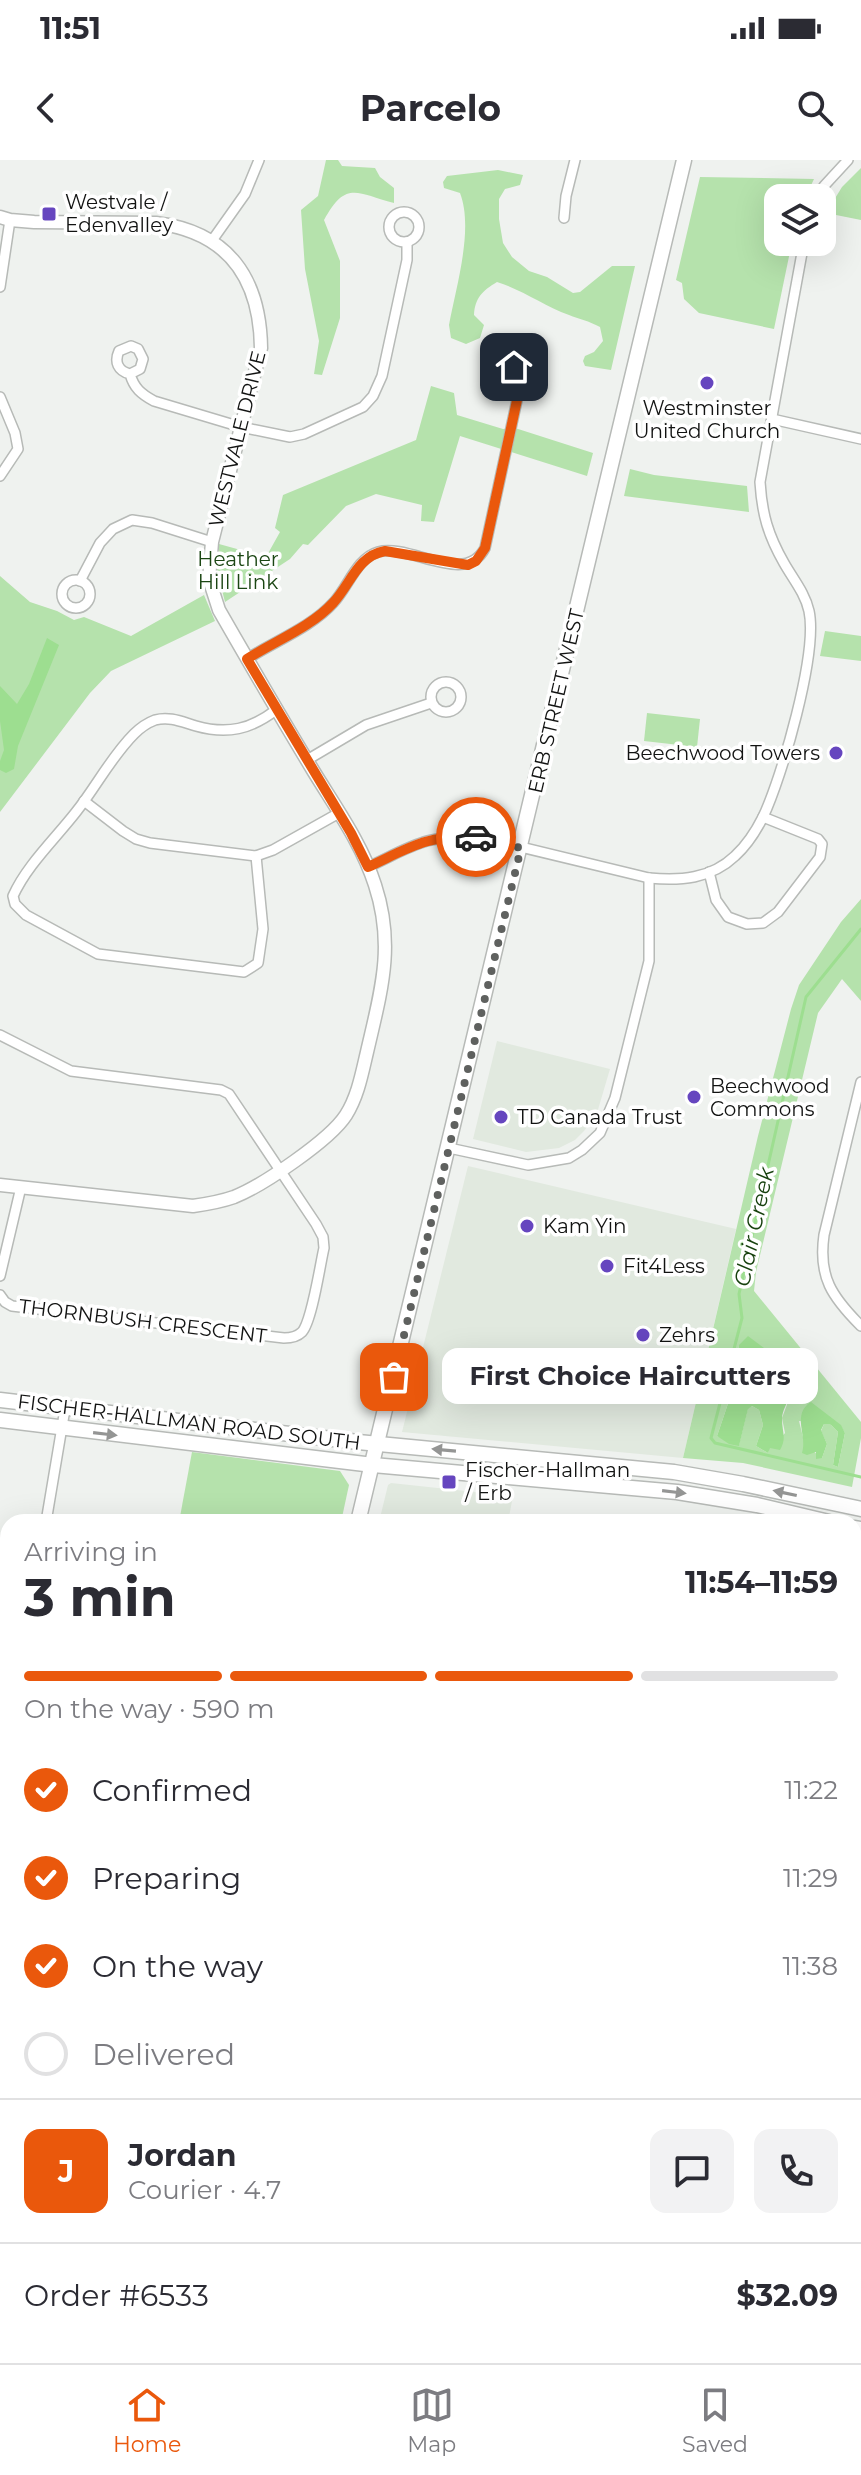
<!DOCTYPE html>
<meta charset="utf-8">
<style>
body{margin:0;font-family:Montserrat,sans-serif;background:#f2f2f3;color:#2b2b33;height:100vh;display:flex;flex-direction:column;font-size:30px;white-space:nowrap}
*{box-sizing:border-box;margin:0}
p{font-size:26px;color:#7c7c81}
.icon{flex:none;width:44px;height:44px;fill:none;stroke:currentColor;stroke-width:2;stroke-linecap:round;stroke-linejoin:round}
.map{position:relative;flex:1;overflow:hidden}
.details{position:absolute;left:0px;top:1354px;width:862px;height:850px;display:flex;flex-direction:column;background:#fff;border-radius:24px 24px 0 0;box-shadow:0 8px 32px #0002}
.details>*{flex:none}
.controls{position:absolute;left:764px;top:24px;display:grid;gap:16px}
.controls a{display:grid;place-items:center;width:72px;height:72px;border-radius:16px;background:#fff;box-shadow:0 8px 32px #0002;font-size:40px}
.pin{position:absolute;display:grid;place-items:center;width:68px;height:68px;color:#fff;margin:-34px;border-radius:16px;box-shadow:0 4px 12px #0006}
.courier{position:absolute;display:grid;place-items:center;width:80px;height:80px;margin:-40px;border:6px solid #ea580c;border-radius:50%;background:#fff;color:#222;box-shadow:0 2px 10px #0007}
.bubble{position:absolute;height:56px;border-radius:16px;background:#fff;box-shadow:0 8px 32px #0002;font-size:26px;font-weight:700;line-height:56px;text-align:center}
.summary em{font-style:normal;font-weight:700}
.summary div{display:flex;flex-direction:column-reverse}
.summary{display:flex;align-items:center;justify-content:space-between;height:136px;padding:0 24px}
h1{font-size:52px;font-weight:700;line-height:60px}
.bar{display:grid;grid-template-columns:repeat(4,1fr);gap:12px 8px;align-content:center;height:96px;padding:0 24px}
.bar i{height:10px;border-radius:6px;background:#e1e1e2}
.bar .active{background:#ea580c}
.bar p{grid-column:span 4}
.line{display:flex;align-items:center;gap:20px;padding:0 24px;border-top:2px solid #e1e1e2}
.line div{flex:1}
.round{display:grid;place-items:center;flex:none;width:84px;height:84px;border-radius:16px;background:#f2f2f3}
ol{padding:0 24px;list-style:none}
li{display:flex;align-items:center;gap:24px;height:88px}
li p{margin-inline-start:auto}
li .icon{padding:8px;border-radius:50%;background:#ea580c;color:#fff;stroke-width:4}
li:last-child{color:#7c7c81}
li i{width:44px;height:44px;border:4px solid #e1e1e2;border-radius:50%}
.status{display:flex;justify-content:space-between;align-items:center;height:56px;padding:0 40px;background:#fff;direction:ltr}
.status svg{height:22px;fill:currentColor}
header{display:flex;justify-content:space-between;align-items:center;height:104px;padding:0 24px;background:#fff;font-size:36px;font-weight:700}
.menu{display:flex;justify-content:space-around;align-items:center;height:112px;border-top:2px solid #e1e1e2;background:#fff;font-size:22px;color:#7c7c81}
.menu a{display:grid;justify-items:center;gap:4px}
.menu .active{color:#ea580c}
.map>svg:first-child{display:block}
</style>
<div class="status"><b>11:51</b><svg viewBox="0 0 49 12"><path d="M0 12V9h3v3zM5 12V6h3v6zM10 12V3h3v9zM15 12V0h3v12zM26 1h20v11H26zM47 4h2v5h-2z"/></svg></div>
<header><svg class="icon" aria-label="back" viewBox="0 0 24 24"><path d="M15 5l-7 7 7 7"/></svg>Parcelo<svg class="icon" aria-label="search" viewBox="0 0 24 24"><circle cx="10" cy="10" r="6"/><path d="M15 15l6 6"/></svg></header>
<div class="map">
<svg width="861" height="2203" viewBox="0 0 861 2203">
<rect width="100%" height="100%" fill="#eff2ef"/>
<!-- built -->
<g fill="#e1e9df">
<path d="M497 881 610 909 597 953 584 971 575 980 559 988 526 992 473 979Z"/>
<path d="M468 1006 736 1069 683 1298 402 1272Z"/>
<path d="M391 1323 513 1336 508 1362H379L388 1325Z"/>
</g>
<!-- green -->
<g fill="#b5e2ac" fill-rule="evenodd">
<path d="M326 0H338L342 6 375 8 380 17 394 28V43C356 33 346 20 324 60L340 101V158L322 215 314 214 319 181 305 109 301 50 318 36Z"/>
<path d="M861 8V60L826 53 842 27Z"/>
<path d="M498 10 523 15 520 25 505 29 499 39V59L503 83 512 97 529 111 547 117 573 133 580 132 612 106H635L611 210 585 206 583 201 585 196 594 192 603 181 600 167C589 161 579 159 569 155 544 146 523 130 497 122 482 131 475 138 474 155L484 165 480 178 466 184 451 178 449 165C456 127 474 69 460 33L444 28 443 22 447 16Z"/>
<path d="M700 17 814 19 805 38H778V82H792L774 169 699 153 684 139 682 123 676 120Z"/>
<path d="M431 226 454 233 457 255 503 269 515 268 593 293 587 316 460 276 434 362 421 361 422 345 376 334 346 346 308 385 303 384 290 399 225 442 217 410 219 384 266 397 280 372 275 368 283 335 416 280Z"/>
<path d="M630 309 654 315 747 326 749 352 624 336Z"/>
<path d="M0 416 30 442 57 451 74 460 84 457 131 476 204 435 215 461 111 511 90 533 0 652Z"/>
<path d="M825 471 861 476V501L820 496Z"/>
<path d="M647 553 700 559 697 587 644 581Z"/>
<path d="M861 739V841L842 819 818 853 756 1112 754 1131 861 1262V1278L852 1327 743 1303 683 1298 758 976 791 849 799 825 841 762ZM739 1185C770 1197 781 1198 792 1231L782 1258 785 1273 773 1287 769 1288 768 1293 756 1286 763 1265 759 1250 752 1246 748 1248 739 1285 717 1276 737 1217ZM799 1261 840 1265 845 1273 838 1307 833 1305 838 1272 830 1264H824L821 1271 827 1284 822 1298 805 1285Z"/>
<path d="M192 1292 340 1311 349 1325 341 1362H179Z"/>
<path d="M854 1388 861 1390V1548L854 1574Z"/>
</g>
<!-- water -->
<g fill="#9dde90">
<path d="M47 478 59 485 18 586 14 609 6 613 0 610V601L4 590 0 561V526L17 544 29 524Z"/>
<path d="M748 1176 764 1188V1194C778 1204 798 1214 791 1234 788 1242 782 1250 782 1259 782 1272 787 1278 780 1290L770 1288 768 1293 756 1286 763 1265 759 1250 752 1246 748 1249 739 1286 729 1284 717 1276 737 1217 739 1185Z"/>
<path d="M811 1242 841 1265 845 1273 838 1307 833 1305 838 1272 830 1264H824L821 1270 827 1284 822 1298 816 1299V1292L807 1295 802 1293C808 1276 791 1254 811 1242Z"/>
</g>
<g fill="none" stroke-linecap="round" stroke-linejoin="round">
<!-- stream -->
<g stroke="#9dde90" stroke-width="3">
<path d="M861 769 806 837 739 1134 742 1158 711 1278 715 1283 861 1317"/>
<path d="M854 1497 861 1468"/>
<path d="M854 1808 858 1816 854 1826"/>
<path d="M766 2196 767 2203"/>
</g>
<!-- minor casing -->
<g stroke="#b7bab7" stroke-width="12">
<g id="minor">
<path d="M817 38 824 26 848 0"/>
<circle cx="404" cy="67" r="15"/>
<path d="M564 58 566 36 575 0"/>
<path d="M211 82 245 34 259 0"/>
<path d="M0 127 10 60"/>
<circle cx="522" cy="218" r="13"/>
<path d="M130 214 140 209 143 199 138 189 131 186 119 191C114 202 118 211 130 214 134 228 141 234 154 241L241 267 290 277 304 274 363 247 373 236 382 216 407 100V82"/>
<path d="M0 237 15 273 18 289 0 316"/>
<path d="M772 259 861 279"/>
<circle cx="76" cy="434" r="14"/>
<path d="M80 421 100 383 113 369 132 360 152 363 212 382"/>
<path d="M247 499C275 481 312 467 334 442 348 427 357 398 378 392 410 383 465 427 485 388L519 231"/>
<circle cx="446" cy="537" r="15"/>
<path d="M307 600 366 565 431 543"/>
<path d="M84 641 123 671 136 679 150 683 256 696 273 690 339 653"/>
<path d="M256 696 263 769 258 803 244 812 98 794 26 755 15 744 13 736C27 705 55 679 76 652 96 627 111 597 134 574 140 568 147 563 155 560 170 556 182 562 196 566 228 575 251 569 276 550"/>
<path d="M368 707C415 685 424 675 479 677L649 718C680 721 711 719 735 696 746 686 756 671 763 657 782 617 818 493 809 451 805 433 793 419 784 403 768 375 762 354 760 322L804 82"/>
<path d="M709 712 716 740 728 757 747 764 763 763 778 752 820 697 822 684 818 679 763 657"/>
<path d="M0 875 71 911 221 930 229 934 316 1064 323 1077 324 1088C320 1105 312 1161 302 1172 297 1177 291 1178 284 1178L12 1146 5 1142 0 1135"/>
<path d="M861 922 824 1075C818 1117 832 1137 861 1166"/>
<path d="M449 988 528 1005 569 998 582 990 600 973 615 938 649 801V718"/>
<path d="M0 1116 21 1027"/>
<path d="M46 1362 65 1249"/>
<path d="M0 1429 8 1430"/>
<path d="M0 1608 8 1569"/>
<path d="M0 1674 8 1679"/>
<path d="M0 1845H8"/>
<path d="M0 1980H8"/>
<path d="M0 2126 8 2125"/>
<path d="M534 2203 536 2196"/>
<path d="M654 2203 655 2196"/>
</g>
</g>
<!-- tertiary casing -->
<g stroke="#b7bab7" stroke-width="15">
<g id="tertiary">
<path d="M0 57 10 60 34 62 156 63C228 72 260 118 261 188L212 382 209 419 219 450C250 504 282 559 314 612 336 648 362 684 375 725 395 786 381 831 367 892 362 913 358 936 346 955 330 980 262 1026 234 1037 220 1042 207 1044 193 1046L0 1025"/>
<path d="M854 1904 861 1883"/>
<path d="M790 2196 791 2203"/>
</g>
</g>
<!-- secondary casing -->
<g stroke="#b7bab7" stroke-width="17">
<g id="secondary">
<path d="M0 1240 358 1282 674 1312 743 1324 861 1349"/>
<path d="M0 1260 373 1305 677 1332 757 1345 829 1362"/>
<path d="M358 1362 684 0"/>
<path d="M854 1368 861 1369"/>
<path d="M159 2203 160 2196"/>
</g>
</g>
<!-- minor -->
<use href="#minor" stroke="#fff" stroke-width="9"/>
<!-- tertiary -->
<use href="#tertiary" stroke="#fff" stroke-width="12"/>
<!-- secondary -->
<use href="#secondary" stroke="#fff" stroke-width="14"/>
</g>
<!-- one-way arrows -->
<defs><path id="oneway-solid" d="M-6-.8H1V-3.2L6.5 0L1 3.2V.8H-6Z" transform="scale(2)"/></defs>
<g fill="#949594">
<use href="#oneway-solid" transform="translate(105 1274) rotate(7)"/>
<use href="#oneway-solid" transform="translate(444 1290) rotate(-175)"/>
<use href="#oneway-solid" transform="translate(674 1332) rotate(7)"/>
<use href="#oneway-solid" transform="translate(785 1333) rotate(-168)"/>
</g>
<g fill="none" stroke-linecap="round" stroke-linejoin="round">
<!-- done -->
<path stroke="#5f615f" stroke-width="8" stroke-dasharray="0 14.4" d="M394 1217 521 688 476 677"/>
<!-- route -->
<path stroke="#ea580c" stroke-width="10" d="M476 677C426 675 411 687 368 707L351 673 247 499C275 481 311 467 333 443 351 424 357 396 385 391L468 405 476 401 485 388 519 231C508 226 507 216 514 207"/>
</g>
<!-- markers -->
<g fill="#6646bf" stroke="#fff" stroke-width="3">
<rect x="41" y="46" width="16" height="16" rx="4"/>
<circle cx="707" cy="223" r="8"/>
<circle cx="836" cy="593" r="8"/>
<circle cx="694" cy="937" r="8"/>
<circle cx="501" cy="957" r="8"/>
<circle cx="527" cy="1066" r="8"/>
<circle cx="607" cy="1106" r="8"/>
<circle cx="643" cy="1175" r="8"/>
<rect x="441" y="1314" width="16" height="16" rx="4"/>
</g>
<g text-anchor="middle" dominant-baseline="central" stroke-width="7" stroke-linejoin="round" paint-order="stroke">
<!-- poi labels -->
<g font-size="20" fill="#121312" stroke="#fff" text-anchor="start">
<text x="65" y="42">Westvale /<tspan x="65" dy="23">Edenvalley</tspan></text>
<text x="707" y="248" text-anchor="middle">Westminster<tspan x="707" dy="23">United Church</tspan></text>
<text x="820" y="593" text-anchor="end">Beechwood Towers</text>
<text x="710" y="926">Beechwood<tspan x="710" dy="23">Commons</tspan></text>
<text x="517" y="957">TD Canada Trust</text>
<text x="543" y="1066">Kam Yin</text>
<text x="623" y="1106">Fit4Less</text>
<text x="659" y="1175">Zehrs</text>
<text x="465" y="1310">Fischer-Hallman<tspan x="465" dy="23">/ Erb</tspan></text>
</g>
<!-- street labels -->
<g font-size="20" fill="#121312" stroke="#fff">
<text transform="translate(237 279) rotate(-76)">WESTVALE DRIVE</text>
<text transform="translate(556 541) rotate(-77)">ERB STREET WEST</text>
<text transform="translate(143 1161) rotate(7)">THORNBUSH CRESCENT</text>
<text transform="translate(189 1262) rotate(7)">FISCHER-HALLMAN ROAD SOUTH</text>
</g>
<!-- park labels -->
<g font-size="20" fill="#1b4613" stroke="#fff">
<text x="238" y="399">Heather<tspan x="238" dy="23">Hill Link</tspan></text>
</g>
<!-- water labels -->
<g font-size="22" font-style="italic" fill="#17410e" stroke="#fff">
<text transform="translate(754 1067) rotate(-78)">Clair Creek</text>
</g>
</g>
</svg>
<div class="controls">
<a><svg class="icon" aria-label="layers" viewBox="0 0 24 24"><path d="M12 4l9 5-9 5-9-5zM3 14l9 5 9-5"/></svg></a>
</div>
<div class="pin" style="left:394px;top:1217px;background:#ea580c"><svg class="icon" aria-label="bag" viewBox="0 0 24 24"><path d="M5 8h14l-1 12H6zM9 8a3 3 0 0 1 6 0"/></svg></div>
<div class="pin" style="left:514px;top:207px;background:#1f2937"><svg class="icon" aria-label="home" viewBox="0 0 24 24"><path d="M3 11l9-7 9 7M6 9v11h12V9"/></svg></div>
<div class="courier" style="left:476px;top:677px"><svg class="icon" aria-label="car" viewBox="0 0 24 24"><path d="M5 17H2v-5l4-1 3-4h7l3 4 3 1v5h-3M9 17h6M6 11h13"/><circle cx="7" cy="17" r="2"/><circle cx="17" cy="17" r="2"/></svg></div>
<div class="bubble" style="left:442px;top:1188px;width:376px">First Choice Haircutters</div>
<section class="details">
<div class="summary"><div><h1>3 min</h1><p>Arriving in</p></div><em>11:54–11:59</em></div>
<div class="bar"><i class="active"></i><i class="active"></i><i class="active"></i><i></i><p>On the way · 590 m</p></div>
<ol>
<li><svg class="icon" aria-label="check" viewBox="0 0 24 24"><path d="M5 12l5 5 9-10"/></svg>Confirmed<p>11:22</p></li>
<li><svg class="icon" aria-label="check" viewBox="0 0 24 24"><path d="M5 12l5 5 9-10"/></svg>Preparing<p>11:29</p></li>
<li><svg class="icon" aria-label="check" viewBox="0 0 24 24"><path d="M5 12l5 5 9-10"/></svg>On the way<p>11:38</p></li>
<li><i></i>Delivered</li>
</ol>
<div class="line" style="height:144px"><b class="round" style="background:#ea580c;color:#fff">J</b><div><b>Jordan</b><p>Courier · 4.7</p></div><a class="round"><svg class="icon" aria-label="chat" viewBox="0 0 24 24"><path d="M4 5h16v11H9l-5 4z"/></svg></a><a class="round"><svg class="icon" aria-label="phone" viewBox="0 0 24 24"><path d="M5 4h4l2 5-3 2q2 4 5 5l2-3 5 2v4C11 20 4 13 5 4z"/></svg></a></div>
<div class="line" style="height:104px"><div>Order #6533</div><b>$32.09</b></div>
</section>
</div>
<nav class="menu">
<a class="active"><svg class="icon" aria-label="home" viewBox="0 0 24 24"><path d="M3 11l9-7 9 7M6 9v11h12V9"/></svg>Home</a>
<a><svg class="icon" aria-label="map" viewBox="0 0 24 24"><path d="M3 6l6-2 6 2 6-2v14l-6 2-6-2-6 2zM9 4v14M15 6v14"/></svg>Map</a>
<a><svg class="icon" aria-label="saved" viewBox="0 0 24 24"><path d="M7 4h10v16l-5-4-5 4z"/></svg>Saved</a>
</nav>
